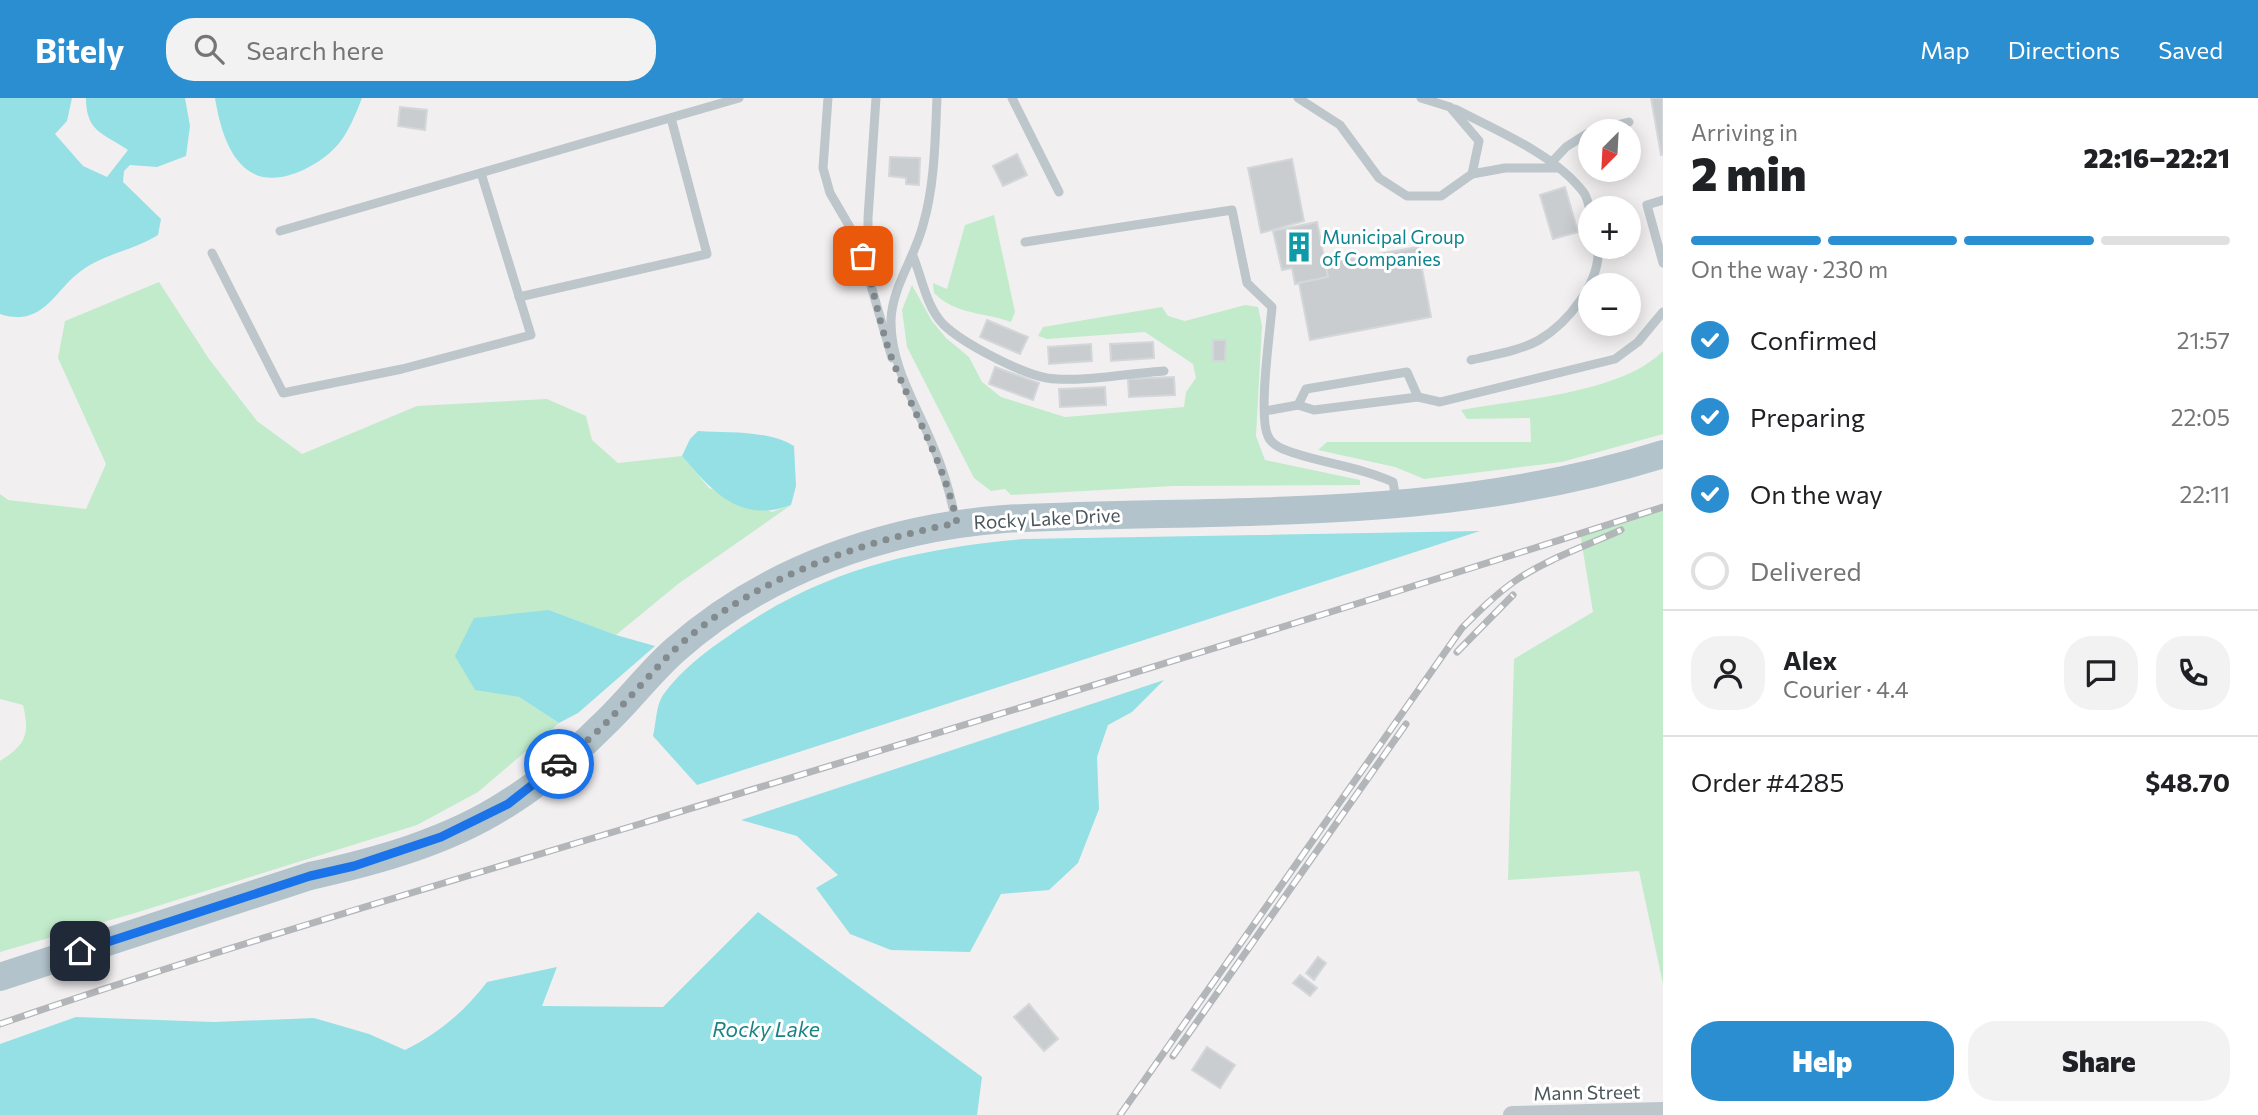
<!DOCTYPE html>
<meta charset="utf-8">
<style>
body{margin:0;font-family:Commissioner,sans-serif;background:#f2f2f2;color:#202124;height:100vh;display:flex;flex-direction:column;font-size:26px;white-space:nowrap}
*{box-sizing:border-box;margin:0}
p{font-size:23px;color:#757577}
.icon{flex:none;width:38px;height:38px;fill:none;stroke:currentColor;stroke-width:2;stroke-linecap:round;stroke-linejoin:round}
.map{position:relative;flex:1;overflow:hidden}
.drawer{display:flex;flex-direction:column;background:#fff;width:595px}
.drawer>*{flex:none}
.needle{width:46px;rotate:204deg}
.tools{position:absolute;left:1578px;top:21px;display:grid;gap:14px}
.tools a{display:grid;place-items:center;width:63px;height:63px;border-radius:50%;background:#fff;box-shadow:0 4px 18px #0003;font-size:35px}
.pin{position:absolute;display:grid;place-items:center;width:60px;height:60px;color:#fff;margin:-30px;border-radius:14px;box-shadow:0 4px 10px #0006}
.courier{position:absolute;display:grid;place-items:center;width:70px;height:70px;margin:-35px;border:5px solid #1a73e8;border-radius:50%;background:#fff;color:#222;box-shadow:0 2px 9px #0007}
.summary em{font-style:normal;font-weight:800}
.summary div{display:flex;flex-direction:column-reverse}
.summary{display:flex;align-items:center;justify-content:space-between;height:119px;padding:0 28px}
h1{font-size:46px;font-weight:800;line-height:52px}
.bar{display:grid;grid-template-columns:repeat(4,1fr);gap:10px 7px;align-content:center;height:84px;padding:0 28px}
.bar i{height:9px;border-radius:5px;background:#e0e0e0}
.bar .selected{background:#2b8ed0}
.bar p{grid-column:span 4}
.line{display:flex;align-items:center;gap:18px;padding:0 28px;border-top:2px solid #e0e0e0}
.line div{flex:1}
.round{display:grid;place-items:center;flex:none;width:74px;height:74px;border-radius:28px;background:#f2f2f2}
ol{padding:0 28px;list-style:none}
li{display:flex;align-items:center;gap:21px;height:77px}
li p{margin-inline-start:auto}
li .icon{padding:7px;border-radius:50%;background:#2b8ed0;color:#fff;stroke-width:4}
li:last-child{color:#757577}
li i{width:38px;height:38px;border:4px solid #e0e0e0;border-radius:50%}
.action{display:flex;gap:14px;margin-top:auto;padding:14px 28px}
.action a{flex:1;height:80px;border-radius:28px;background:#2b8ed0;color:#fff;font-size:28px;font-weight:800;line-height:80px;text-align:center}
.action a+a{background:#f2f2f2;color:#202124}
header{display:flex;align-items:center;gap:42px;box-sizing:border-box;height:98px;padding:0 35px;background:#2b8ed0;color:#fff}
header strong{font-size:33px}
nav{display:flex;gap:38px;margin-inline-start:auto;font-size:24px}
.search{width:490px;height:63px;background:#f2f2f2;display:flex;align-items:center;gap:18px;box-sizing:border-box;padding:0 24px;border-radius:28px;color:#757577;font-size:26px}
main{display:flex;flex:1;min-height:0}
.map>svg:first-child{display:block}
</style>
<header>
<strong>Bitely</strong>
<div class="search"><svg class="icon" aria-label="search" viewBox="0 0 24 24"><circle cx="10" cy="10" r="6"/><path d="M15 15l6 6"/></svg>Search here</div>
<nav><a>Map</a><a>Directions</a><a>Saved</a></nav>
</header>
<main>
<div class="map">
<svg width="1663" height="1017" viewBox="0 0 1663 1017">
<rect width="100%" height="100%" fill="#f2eff0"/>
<!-- green -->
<g fill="#c2ebcb">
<path d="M994 117 1015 214 1011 224C984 214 956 217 934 195L933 185 947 191 965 127Z"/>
<path d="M159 184 209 261 257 323 302 356 417 308 547 301 586 318 592 342 618 365 682 358 709 390 772 414 791 407 678 486 616 537 549 512 475 591 519 599 559 625 478 694 417 727 135 815 0 854V663C26 647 30 636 23 607L0 601V396L8 402 86 411 106 366 58 260 65 223Z"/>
<path d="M912 187 932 223 946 240 969 259 982 284 1001 299 1065 319 1184 309 1186 294 1196 280 1193 266 1145 234 1047 241 1038 238 1043 229 1162 209 1168 218 1185 223 1245 207 1258 209 1262 228 1256 338 1265 362 1360 382V387L1173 388 1011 397 1005 391 991 393 974 380 907 249 902 212Z"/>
<path d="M1663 253V336L1562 364 1424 381 1395 369 1318 352 1327 344H1531L1530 320 1467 321 1461 312C1520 301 1620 296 1663 253Z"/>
<path d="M1663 406V886L1639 773 1508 782 1514 561 1593 514 1580 435Z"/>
</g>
<!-- water -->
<g fill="#94e0e4">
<path d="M0 0H72L67 23 55 36 83 68 107 79 128 52C103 35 86 34 86 0H185L190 28 186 58 157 69 130 67 124 73 123 84 161 121 158 137C133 153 100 156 76 177 60 190 48 213 27 218 19 220 7 219 0 216Z"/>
<path d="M215 0H362C356 15 350 31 340 44 322 67 276 92 249 73 227 58 219 24 215 0Z"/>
<path d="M698 333C728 335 768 332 794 348L796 388 791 407C740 426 712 393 682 358L690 341Z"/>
<path d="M1480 433 697 687 653 638C656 626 656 607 663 597 680 573 706 553 730 537 821 472 914 451 1024 441Z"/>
<path d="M549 512 616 537 655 548 578 615 559 625 519 599 475 592 455 558 474 520Z"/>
<path d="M1164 582 1132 614 1108 627 1097 659 1099 711 1078 765 1049 792 1001 796 970 854 891 852 850 836 816 790 838 777 797 738 741 722Z"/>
<path d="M758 814 982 979 977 1017H0V946L76 919 214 924 314 920 369 936 405 952C439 935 464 914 487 884L557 869 542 908 663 909Z"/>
</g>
<!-- building -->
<g fill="#cacdd0" stroke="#d4d7da" stroke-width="2">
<path d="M1651 0H1663V56L1661 57Z"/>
<path d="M400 9 427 12 425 32 398 28Z"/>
<path d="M1017 56 1027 77 1003 88 993 68Z"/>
<path d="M890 59 920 60 919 87 906 86V80L889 78Z"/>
<path d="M1292 61 1304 123 1261 135 1248 70Z"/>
<path d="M1565 89 1578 134 1553 141 1540 97Z"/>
<path d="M1317 124 1328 179 1295 186 1292 170 1282 172 1273 133Z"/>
<path d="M1418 149 1431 219 1310 242 1299 185 1328 179 1326 165Z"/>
<path d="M987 222 1028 239 1020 256 980 239Z"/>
<path d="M1213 242H1226L1225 263H1213Z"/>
<path d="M1153 244 1154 260 1111 263 1110 246Z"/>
<path d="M1091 246 1092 263 1049 266 1048 249Z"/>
<path d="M995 269 1039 285 1033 302 989 286Z"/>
<path d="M1174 279 1175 297 1129 299 1128 281Z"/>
<path d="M1105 289 1106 307 1060 309 1059 291Z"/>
<path d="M1318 859 1326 865 1314 882 1306 875Z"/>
<path d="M1300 877 1317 890 1310 898 1293 885Z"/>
<path d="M1029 906 1058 941 1044 953 1014 919Z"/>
<path d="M1207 949 1235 967 1220 990 1192 972Z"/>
</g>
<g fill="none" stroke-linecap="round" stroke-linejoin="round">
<!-- lane -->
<g stroke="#bcc6cb" stroke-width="9">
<path d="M828 0 823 70 830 95 858 143 892 260"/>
<path d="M937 0C935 42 935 86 923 127 915 159 892 189 891 222 890 267 917 308 933 348 944 373 951 398 956 424"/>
<path d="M1012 0 1059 94"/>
<path d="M1298 0 1340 27 1379 80 1407 98H1441L1472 76 1479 43 1450 9 1421 0"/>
<path d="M1455 11C1496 32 1556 57 1584 95 1588 101 1589 109 1591 116"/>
<path d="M1592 33 1629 24"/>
<path d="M1551 65 1566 49 1591 33"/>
<path d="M1472 76 1505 70H1557"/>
<path d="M1663 102 1647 107 1663 165"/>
<path d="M280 133 739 0"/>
<path d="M1025 144 1232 112 1247 185 1272 209C1270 234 1258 318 1268 338 1272 348 1285 352 1294 355 1327 366 1360 369 1393 384L1396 401"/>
<path d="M212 155 283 295 402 271 531 237 481 75"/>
<path d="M913 158C922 180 926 208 943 226 962 245 1020 275 1047 280 1078 285 1131 275 1164 273"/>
<path d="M868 162V120L876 0"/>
<path d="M519 199 707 156 671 20"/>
<path d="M1471 262C1492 257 1520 253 1539 242 1568 225 1601 184 1598 149"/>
<path d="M1298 307 1306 291 1407 274 1418 299"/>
<path d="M1265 313 1298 307 1314 312 1418 299 1440 304 1615 261 1638 244 1663 214"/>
</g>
<!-- street -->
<path stroke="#bcc6cb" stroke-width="18" d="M1512 1017 1663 1013"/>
<!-- primary -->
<path stroke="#b2c3cb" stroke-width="28" d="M0 879 310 778C378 763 450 743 508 705 542 684 574 656 602 628 628 604 649 575 675 552 765 472 886 430 1004 421 1228 410 1445 425 1663 356"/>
<!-- rail casing -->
<g stroke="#b2b6b9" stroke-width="7">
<g id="rail">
<path d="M1457 554 1513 497"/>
<path d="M0 926C212 853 428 790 643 725 983 621 1324 518 1663 409"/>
<path d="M1173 958 1406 626"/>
<path d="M1120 1017 1462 530C1479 513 1495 497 1515 483 1547 461 1586 448 1621 432"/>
</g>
</g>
<!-- rail -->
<use href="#rail" stroke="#fff" stroke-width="4.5" stroke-dasharray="13" stroke-linecap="butt"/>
</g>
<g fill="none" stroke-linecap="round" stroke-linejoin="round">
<!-- done -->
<path stroke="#848b8f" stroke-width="7" stroke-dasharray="0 12.6" d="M559 666C574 653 590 641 604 627 627 603 649 577 673 553 750 481 856 445 957 425 945 367 916 320 894 266 880 231 875 194 863 158"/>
<!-- route -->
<path stroke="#1a73e8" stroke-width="9" d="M80 853 310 778 354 768 441 739 508 706 559 666"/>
</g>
<!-- icons -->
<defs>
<g id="building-bare" transform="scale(2.415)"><path d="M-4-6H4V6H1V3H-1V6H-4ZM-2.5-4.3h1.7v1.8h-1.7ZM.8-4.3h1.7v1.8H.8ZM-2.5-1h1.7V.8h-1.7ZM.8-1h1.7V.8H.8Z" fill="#0f9aa8" stroke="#fff" stroke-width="2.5" paint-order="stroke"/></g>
</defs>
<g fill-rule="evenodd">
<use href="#building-bare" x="1299" y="149"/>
</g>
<g text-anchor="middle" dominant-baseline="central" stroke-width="6" stroke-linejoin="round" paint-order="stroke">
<!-- culture labels -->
<g font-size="19" fill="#0d838f" stroke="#fff" text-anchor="start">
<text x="1322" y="138">Municipal Group<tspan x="1322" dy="22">of Companies</tspan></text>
</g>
<!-- street labels -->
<g font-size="19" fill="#49555b" stroke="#fff">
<text transform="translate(1047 420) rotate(-3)">Rocky Lake Drive</text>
<text transform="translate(1587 994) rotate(-1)">Mann Street</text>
</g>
<!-- water labels -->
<g font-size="21" font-style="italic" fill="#198388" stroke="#fff">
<text x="766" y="930">Rocky Lake</text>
</g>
</g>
</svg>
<div class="tools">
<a><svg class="needle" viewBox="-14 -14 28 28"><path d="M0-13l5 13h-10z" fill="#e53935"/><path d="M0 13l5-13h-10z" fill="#757577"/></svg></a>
<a>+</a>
<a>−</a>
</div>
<div class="pin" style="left:863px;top:158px;background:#ea580c"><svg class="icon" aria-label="bag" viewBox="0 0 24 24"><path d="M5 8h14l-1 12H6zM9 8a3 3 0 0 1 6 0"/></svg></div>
<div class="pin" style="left:80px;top:853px;background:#1f2937"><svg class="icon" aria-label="home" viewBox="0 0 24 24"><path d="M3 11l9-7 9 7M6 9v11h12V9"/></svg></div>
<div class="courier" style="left:559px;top:666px"><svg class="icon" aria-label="car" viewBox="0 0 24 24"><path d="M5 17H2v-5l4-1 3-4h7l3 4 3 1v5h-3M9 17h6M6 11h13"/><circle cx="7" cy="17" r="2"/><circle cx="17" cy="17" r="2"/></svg></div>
</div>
<section class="drawer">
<div class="summary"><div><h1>2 min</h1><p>Arriving in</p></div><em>22:16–22:21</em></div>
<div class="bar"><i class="selected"></i><i class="selected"></i><i class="selected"></i><i></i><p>On the way · 230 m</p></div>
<ol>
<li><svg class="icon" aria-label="check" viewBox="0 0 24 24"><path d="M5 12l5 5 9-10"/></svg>Confirmed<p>21:57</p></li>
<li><svg class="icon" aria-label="check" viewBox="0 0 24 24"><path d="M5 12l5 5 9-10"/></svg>Preparing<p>22:05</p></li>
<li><svg class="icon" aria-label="check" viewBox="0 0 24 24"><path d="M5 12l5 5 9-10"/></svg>On the way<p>22:11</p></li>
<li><i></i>Delivered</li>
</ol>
<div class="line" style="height:126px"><a class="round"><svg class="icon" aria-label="person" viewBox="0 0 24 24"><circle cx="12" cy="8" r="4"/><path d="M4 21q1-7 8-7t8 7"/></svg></a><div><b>Alex</b><p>Courier · 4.4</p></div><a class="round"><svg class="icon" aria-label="chat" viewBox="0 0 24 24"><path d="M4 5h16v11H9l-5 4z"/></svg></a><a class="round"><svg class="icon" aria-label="phone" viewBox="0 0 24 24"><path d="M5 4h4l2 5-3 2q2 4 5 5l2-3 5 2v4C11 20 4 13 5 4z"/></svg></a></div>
<div class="line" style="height:91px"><div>Order #4285</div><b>$48.70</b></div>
<div class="action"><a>Help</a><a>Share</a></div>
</section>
</main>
